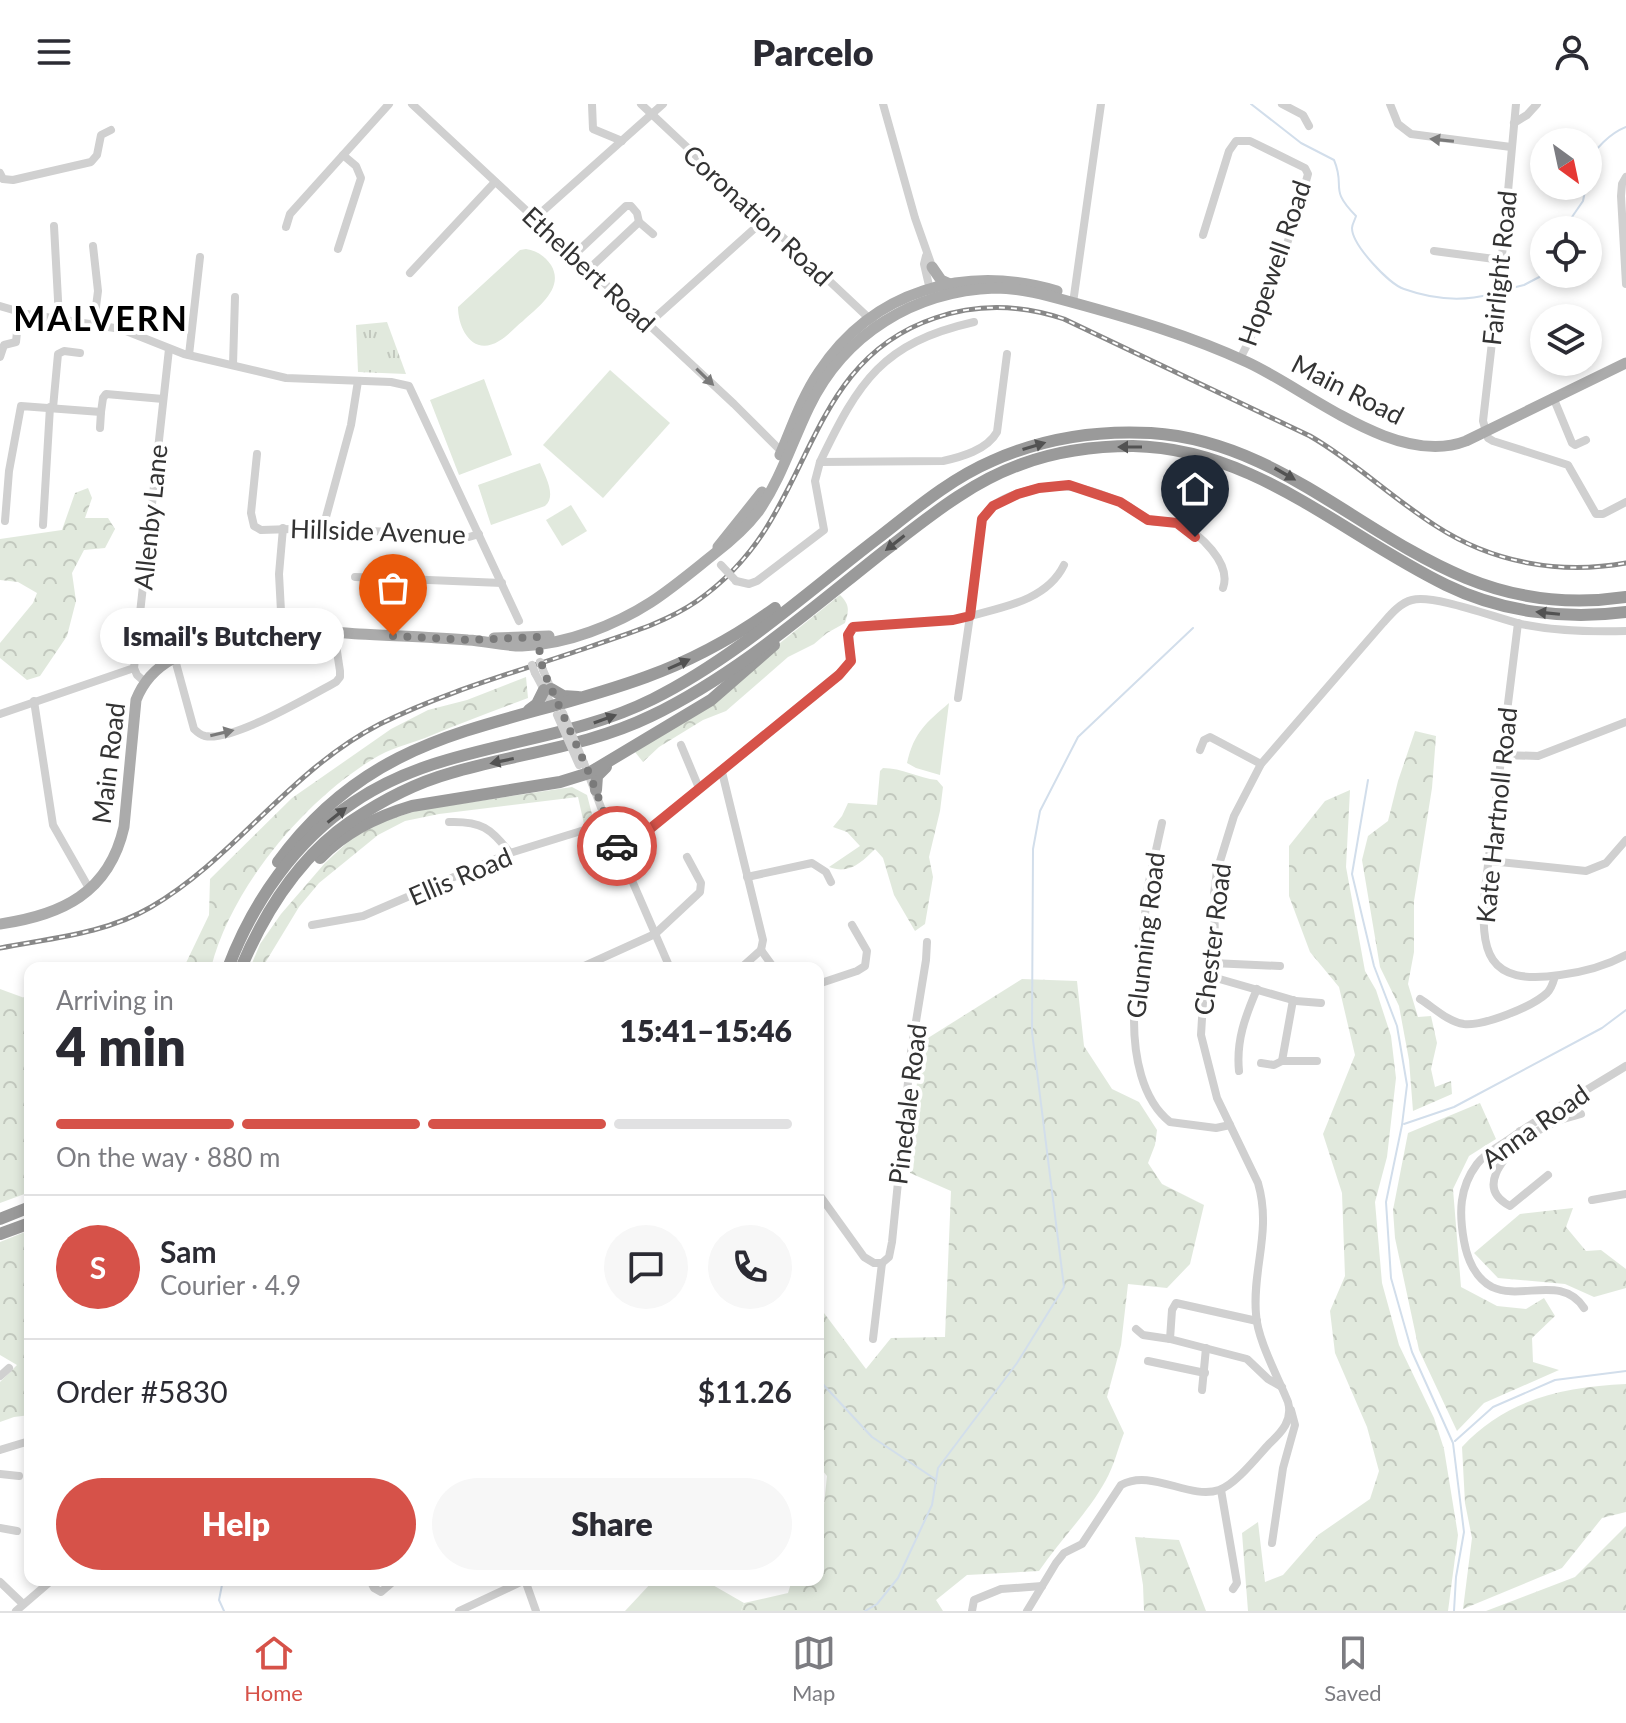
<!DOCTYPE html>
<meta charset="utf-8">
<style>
body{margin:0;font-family:Lato,sans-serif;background:#f7f7f7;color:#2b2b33;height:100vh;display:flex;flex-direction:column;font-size:30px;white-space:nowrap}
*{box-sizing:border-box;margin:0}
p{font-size:26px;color:#7c7c81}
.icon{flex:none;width:44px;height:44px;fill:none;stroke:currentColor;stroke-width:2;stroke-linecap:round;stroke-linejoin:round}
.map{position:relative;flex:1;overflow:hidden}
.sheet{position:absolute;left:24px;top:858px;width:800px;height:624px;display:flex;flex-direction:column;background:#fff;border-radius:16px;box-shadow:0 4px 12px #0003}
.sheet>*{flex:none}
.needle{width:52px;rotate:147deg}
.fabs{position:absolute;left:1530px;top:24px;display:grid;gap:16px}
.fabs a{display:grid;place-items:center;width:72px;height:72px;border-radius:50%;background:#fff;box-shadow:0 4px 12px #0003;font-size:40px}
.pin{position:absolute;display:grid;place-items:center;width:68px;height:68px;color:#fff;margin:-82px -34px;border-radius:50% 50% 50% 0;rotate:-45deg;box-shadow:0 0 8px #0007}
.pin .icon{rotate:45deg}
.courier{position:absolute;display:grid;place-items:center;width:80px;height:80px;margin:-40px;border:6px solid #d65249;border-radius:50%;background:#fff;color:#222;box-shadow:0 2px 10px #0007}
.bubble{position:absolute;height:56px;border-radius:28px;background:#fff;box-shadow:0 4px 12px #0003;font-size:26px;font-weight:800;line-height:56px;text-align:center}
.summary em{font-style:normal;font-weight:800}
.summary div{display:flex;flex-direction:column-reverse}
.summary{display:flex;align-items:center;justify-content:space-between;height:136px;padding:0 32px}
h1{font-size:52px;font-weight:800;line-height:60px}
.bar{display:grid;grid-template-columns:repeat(4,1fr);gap:12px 8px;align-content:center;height:96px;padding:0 32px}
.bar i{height:10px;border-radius:6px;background:#e1e1e2}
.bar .selected{background:#d65249}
.bar p{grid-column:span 4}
.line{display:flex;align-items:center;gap:20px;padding:0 32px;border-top:2px solid #e1e1e2}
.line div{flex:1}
.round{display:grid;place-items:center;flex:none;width:84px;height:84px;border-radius:42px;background:#f7f7f7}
.button{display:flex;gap:16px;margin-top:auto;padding:16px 32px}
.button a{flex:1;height:92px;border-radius:48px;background:#d65249;color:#fff;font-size:32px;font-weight:800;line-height:92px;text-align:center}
.button a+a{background:#f7f7f7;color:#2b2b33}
header{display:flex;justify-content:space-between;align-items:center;height:104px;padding:0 32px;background:#fff;font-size:36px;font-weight:800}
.tab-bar{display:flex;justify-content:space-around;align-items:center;height:112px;border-top:2px solid #e1e1e2;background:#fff;font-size:22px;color:#7c7c81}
.tab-bar a{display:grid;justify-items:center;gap:4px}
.tab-bar .selected{color:#d65249}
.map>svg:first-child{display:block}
</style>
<header><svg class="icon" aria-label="menu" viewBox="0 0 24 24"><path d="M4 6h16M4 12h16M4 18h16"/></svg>Parcelo<svg class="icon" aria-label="person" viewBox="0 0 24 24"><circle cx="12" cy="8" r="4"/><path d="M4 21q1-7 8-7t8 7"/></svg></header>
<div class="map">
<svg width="1626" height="1507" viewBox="0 0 1626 1507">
<defs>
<pattern id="forest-crowns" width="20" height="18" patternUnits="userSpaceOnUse" patternTransform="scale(2)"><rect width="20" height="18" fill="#e1e9dd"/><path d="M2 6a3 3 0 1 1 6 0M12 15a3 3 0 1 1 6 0" fill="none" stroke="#c2c8be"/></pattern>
<pattern id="park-tufts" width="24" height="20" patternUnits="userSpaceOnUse" patternTransform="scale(2)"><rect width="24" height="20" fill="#e1e9dd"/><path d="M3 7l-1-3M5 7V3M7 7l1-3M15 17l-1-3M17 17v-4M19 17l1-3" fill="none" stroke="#c2c8be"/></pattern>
</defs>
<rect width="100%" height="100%" fill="#fff"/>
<!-- grass -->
<g fill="#e1e9dd">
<path d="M526 145C537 147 545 152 551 161 565 184 538 203 523 217 515 223 508 232 499 237 473 253 458 225 458 203L520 146Z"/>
<path d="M610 266 670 319 603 394 543 341Z"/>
<path d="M484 275 512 351 459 371 430 296Z"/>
<path d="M540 359C545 372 557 392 545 402L491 421 478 381Z"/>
<path d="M571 401 587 427 562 442 546 416Z"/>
<path d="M949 599 940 671 916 664 907 659C914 628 926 619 949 599Z"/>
<path d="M654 1476H704L744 1499 741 1507H625Z"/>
</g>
<!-- forest -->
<g fill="url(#forest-crowns)">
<path d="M88 384 92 394 85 414H108L115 425 105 444 84 446 72 469 76 497 67 532 40 572 27 576 0 554V539L33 499 37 489 18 478 0 476V435L62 426 75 389Z"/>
<path d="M840 491C850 501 849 506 845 519L827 529 814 540 788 553 726 607 703 616 659 643 643 658 635 648 738 578 780 539Z"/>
<path d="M526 573 528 594C494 607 459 620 425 634 408 640 389 645 373 655 303 698 231 784 211 864H191L185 861 209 811 210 775 292 694 391 625 428 606 467 596Z"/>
<path d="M1415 627 1436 632 1432 684 1414 797V848L1408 880 1418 913 1431 912 1437 939 1431 965 1435 983 1451 977 1452 990 1413 1007 1409 956 1399 902 1380 863 1362 756 1368 732 1388 717 1398 677Z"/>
<path d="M883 664C902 664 918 674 937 676L943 683 940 707 929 753 933 773 925 820 915 827 894 791 883 754 875 745C862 758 849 771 829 763L860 742 847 728 833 723 842 712 848 699 877 701 880 667Z"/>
<path d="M572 683 587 691 593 714 584 720 578 693 439 710 405 717 378 731 319 779 299 803 262 864H250L260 840 281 810 325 759 351 735 382 718 419 706Z"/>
<path d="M1350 686 1346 763 1365 867 1376 886 1391 932 1396 974 1387 1053 1375 1098 1382 1179 1399 1241 1434 1314 1444 1345 1458 1431 1448 1507H1248L1242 1429 1258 1418 1265 1478 1283 1471 1318 1431 1370 1395 1379 1367 1367 1323 1335 1249 1330 1207 1345 1172 1342 1089 1323 1030 1355 951 1339 883 1310 848 1289 792V742L1325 697Z"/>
<path d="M1022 875 1077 877 1084 942 1112 985 1139 998 1157 1026 1155 1041 1148 1059 1162 1080 1204 1101 1190 1160 1167 1184 1128 1180 1121 1241 1107 1293 1124 1329C1118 1344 1114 1362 1106 1376 1088 1409 1060 1436 1039 1467L967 1471 936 1496 943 1507H741L744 1499 788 1489 792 1476H818V1410L824 1401 827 1372 818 1361V1194L821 1205 866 1265 891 1234 945 1233 951 1087 910 1069 920 939Z"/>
<path d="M0 885 30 896V1088L0 1099Z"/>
<path d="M1480 999 1496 1035 1469 1052 1453 1085 1461 1183 1497 1202 1526 1205 1544 1194 1555 1212 1532 1234 1533 1258 1559 1266 1484 1299 1457 1327 1419 1246 1395 1134 1393 1106 1408 1029Z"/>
<path d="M1573 1104 1566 1123 1586 1147 1601 1146 1626 1165V1184L1594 1193 1565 1180 1498 1174 1474 1149 1520 1110Z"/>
<path d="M30 1126V1311L14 1313 0 1318V1278L17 1261 0 1251V1138Z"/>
<path d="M1626 1280V1408L1602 1414 1562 1464 1463 1505 1472 1434 1465 1399 1462 1343C1506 1295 1563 1283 1626 1280Z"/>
<path d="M1626 1422V1507H1486L1575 1473Z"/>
<path d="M1135 1433 1179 1436 1206 1507H1144L1143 1481Z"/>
</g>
<!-- park -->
<path fill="url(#park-tufts)" d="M387 218 406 270 358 268 356 221Z"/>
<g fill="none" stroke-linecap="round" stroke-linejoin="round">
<!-- stream -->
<g stroke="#d2deeb" stroke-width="2">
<path d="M1251 0 1301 39 1334 56C1346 84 1328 84 1356 112 1355 116 1352 120 1352 124 1352 141 1389 180 1404 185 1432 195 1462 198 1491 190"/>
<path d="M1588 61C1593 45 1611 29 1626 23"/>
<path d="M1563 126 1583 97 1586 82"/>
<path d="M1508 185 1524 181 1545 170"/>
<path d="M1368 676 1352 770 1374 862 1397 922 1407 981 1402 1021 1386 1098 1391 1174 1412 1248 1453 1339 1464 1428 1456 1473 1454 1507"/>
<path d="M1404 1020 1454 1003 1602 924 1626 906"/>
<path d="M818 1275 872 1333 935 1375"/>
<path d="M1455 1337 1493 1303 1555 1276 1626 1267"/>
<path d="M223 1476 219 1496 224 1507"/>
<path d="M865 1507 877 1500 898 1474 932 1401 938 1364 1017 1259 1064 1183 1032 928 1033 745 1040 707 1078 633 1193 524"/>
</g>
<!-- minor -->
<g stroke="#d0d0d0" stroke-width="8">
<path d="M412 0 734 300 784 350"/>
<path d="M592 0 593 25 622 37"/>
<path d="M641 0 873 218"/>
<path d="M883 0 915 114 934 168"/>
<path d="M1282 0 1303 11 1309 22"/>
<path d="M1390 0 1398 20 1411 30 1511 43"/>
<path d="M1516 0 1503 142 1483 317 1488 334 1493 337 1568 361 1596 410H1603L1626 398"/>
<path d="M1514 19 1527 11 1537 0"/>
<path d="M0 69 3 75 13 76 91 58 97 51 101 31 111 26"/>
<path d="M1626 73 1622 80 1621 92 1626 180"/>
<path d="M535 114 663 0"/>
<path d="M54 122 59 214"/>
<path d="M286 123 290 110 389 0"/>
<path d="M1203 131 1229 47 1236 37H1250L1305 64 1308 70C1291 132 1270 197 1240 255"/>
<path d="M93 142 98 187 94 218"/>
<path d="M338 145 361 74 356 62 343 51"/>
<path d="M1434 147 1502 156"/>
<path d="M574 151 626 102H631L637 109 639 118"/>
<path d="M926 152 924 160 931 190"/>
<path d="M589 165 639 118 653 130"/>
<path d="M410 169 495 78"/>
<path d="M1073 199 1101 0"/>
<path d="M0 202 27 210 121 225 184 250 286 274 391 278 409 282 519 517"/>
<path d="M648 220 764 116"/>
<path d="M189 251 200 153"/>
<path d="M0 253 4 241 16 238 19 207"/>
<path d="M233 261 235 193"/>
<path d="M1553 293 1572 339 1575 341 1586 336"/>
<path d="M53 304 58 250 64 247 80 249"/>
<path d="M100 324 101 308"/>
<path d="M257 350 251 409 254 422 261 426 323 424 469 433 479 430"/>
<path d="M820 358C859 277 882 239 974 218"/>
<path d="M5 417 9 367 21 302 101 308 103 294 106 290 163 295"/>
<path d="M43 421 50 303"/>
<path d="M323 424 351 321 358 277"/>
<path d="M355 473 502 479"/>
<path d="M736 477 749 480 757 477 824 426 815 377 820 358 943 357C961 353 987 346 997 328L1007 250"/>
<path d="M1518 519 1485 785C1480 848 1486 882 1560 871 1584 868 1604 863 1626 851"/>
<path d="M282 526 279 470 283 424"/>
<path d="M174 552 194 625C197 628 201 631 205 632 232 638 310 592 336 578L340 573V567L334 528"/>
<path d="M543 566 552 587"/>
<path d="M535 569 553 603"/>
<path d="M145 578 137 571 134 564 169 245"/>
<path d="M958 594 970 512C1004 503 1047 496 1064 461"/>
<path d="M34 597 53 721 90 786"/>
<path d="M0 610 134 564"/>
<path d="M681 641 699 684"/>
<path d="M1200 646 1204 636 1210 633 1261 660"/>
<path d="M1501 651 1538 652 1626 618"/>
<path d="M584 659 607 719 670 864"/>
<path d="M722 668 763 836 761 846"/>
<path d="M449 718C481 717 491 724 510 749"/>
<path d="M1162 719 1148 782 1134 916C1134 950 1141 995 1170 1018L1216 1024 1230 1021"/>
<path d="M619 746 630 741 848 562C855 549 844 535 853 523L953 516 970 512 982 415C990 401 1002 395 1016 390 1057 375 1090 383 1128 402 1135 406 1140 413 1148 416 1157 420 1169 415 1178 419 1199 429 1232 459 1223 484"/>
<path d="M1490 757 1586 767 1606 759 1626 736"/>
<path d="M747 773 812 759 826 768 831 778"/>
<path d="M312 821 363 812 510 749 607 719"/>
<path d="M761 846 774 864"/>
<path d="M1212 859 1280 862"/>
<path d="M580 864 655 830 700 788 701 779 687 753"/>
<path d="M741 864 761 846"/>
<path d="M1209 872 1296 897 1321 899"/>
<path d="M818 880 857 867 865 862 867 847 852 821"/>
<path d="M1420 895C1433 903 1448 918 1464 920 1484 922 1532 903 1547 889 1552 884 1553 879 1555 872"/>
<path d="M1282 957 1293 896"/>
<path d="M1261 959 1274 961 1282 957H1317"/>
<path d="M1239 967C1236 937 1245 913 1257 885"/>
<path d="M1520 1027 1523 1034C1504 1054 1475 1084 1510 1102L1548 1071"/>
<path d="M1523 1034 1560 1016 1581 1010"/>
<path d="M818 1089 864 1153 874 1159H882"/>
<path d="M1592 1096 1626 1090"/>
<path d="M882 1159 889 1153 892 1138 911 948 926 856 927 838"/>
<path d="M1584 1204C1562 1170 1522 1197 1492 1183 1475 1174 1467 1154 1464 1137 1459 1109 1459 1084 1477 1060 1485 1049 1500 1042 1511 1034 1548 1008 1587 986 1626 962"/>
<path d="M1257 1217 1176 1199 1172 1206 1170 1235 1247 1255 1268 1275 1282 1283"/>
<path d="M1136 1225 1143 1231 1170 1235"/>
<path d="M873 1235 882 1159"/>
<path d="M1148 1257 1205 1269"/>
<path d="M0 1272 9 1264"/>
<path d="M1202 1286 1206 1244"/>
<path d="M0 1346 26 1338"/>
<path d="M0 1370 19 1372"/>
<path d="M1221 1386 1237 1479 1233 1485"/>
<path d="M0 1424 17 1427"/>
<path d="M1272 1439 1283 1364 1295 1321 1291 1306"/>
<path d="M370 1476 374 1484 381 1488 395 1476"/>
<path d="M525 1476 536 1507"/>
<path d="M0 1478 23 1500"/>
<path d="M16 1507 52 1476"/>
<path d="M459 1507 525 1476"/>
<path d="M972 1507 974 1496 1001 1485 1042 1482"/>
<path d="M1027 1507 1056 1459 1064 1449 1082 1440 1121 1381C1151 1364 1189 1396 1219 1386 1235 1381 1257 1353 1269 1340 1282 1328 1293 1316 1288 1298 1278 1273 1257 1235 1256 1210 1252 1165 1272 1127 1258 1079L1217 994 1201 931 1203 898 1215 837 1214 790 1217 767 1234 712 1261 660 1383 519C1391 510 1400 499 1412 496 1434 490 1496 514 1521 520 1555 527 1591 528 1626 527"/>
</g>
<!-- major -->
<g stroke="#ababab" stroke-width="11">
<path d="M932 163 941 176 950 180"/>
<path d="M780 351C792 323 802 293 819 268 873 186 965 160 1057 187"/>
<path d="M718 443 762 388"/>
<path d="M494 534 549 532"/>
<path d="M0 820C62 811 109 789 124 723L136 596C152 555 189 546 228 536 241 533 253 529 266 527 295 522 329 528 359 530 395 532 431 533 468 536 486 537 503 542 522 542 544 541 568 536 590 528 645 508 669 486 714 450 731 437 745 425 758 408 781 375 792 338 809 303 844 230 914 187 995 184 1021 184 1046 191 1071 198 1130 214 1191 232 1247 258 1308 286 1397 364 1466 337L1626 259"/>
</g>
<!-- highway -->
<g stroke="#9a9a9a" stroke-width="12">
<path d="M551 585 563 592 578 593"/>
<path d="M529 606 537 600 544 586"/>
<path d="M596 686 597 672 606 663"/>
<path d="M320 754C345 728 378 712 412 702L560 678 589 669 711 596 774 541"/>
<path d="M278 758C378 621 501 626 646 573 693 556 735 533 775 504"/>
<path d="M228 864C253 798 295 737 354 698 444 637 555 644 653 595 735 554 805 490 878 434 914 406 950 375 992 357 1043 334 1096 326 1151 329 1276 337 1357 429 1466 474 1517 495 1572 501 1626 493"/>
<path d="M241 864C265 807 298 754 350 718 381 697 415 679 451 669 518 649 587 643 651 612 738 570 812 504 887 445 930 412 971 378 1022 360 1057 347 1097 342 1133 342 1254 344 1343 431 1446 481 1501 508 1565 516 1626 508"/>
<path d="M0 1115 30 1103"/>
<path d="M0 1130 30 1119"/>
</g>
<!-- rail casing -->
<g stroke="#888" stroke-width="5">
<path id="rail" d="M0 844C51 834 105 830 151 803 235 754 290 666 380 620 446 587 520 567 589 543 626 530 665 519 697 497 724 478 747 454 765 426 817 344 831 249 935 214 978 199 1022 201 1064 215L1310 332C1355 358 1392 394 1436 422 1493 459 1560 471 1626 459"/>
</g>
<!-- rail -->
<use href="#rail" stroke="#fff" stroke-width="2" stroke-dasharray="6" stroke-linecap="butt"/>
<!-- minor-bridge -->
<g stroke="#d0d0d0" stroke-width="8">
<path d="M721 461 736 477"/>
<path d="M540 558 543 566"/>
<path d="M532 561 535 569"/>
<path d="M563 609 584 659"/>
<path d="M557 611 579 661"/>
</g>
</g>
<!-- one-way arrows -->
<defs><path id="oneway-solid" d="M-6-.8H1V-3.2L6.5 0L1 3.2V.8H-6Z" transform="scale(2)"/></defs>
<g fill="#7a7a7a">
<use href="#oneway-solid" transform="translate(1442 36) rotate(-174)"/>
<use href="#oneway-solid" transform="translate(705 273) rotate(44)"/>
<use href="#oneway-solid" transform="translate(222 629) rotate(-13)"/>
</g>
<g fill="#525252">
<use href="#oneway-solid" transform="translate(1034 342) rotate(-17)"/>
<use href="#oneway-solid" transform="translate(1130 343) rotate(-180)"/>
<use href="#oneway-solid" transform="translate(1285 370) rotate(30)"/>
<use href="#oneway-solid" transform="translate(895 439) rotate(142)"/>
<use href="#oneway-solid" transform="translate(1548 509) rotate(-174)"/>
<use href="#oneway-solid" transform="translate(679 560) rotate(-24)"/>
<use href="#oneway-solid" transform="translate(605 615) rotate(-20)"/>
<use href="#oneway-solid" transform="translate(502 657) rotate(168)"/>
<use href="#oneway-solid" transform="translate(337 711) rotate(-38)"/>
</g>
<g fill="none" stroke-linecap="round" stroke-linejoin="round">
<!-- done -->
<path stroke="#7a7a7a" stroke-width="8" stroke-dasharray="0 14.4" d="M393 532 470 536 537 533 543 566 589 669 617 742"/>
<!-- route -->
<path stroke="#d65249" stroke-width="10" d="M617 742 619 746 630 741 839 571 851 557 848 531 853 523 953 516 970 512 982 415 993 402 1018 390 1039 384 1069 381 1120 398 1148 416 1177 419 1195 433"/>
</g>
<g text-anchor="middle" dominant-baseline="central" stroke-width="8" stroke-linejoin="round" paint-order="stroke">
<!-- street labels -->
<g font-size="26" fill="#333" stroke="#fff">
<text transform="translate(758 111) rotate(43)">Coronation Road</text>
<text transform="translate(1274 159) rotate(-71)">Hopewell Road</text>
<text transform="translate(1499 164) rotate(-84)">Fairlight Road</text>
<text transform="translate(589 165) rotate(43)">Ethelbert Road</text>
<text transform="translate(1348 285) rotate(27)">Main Road</text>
<text transform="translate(150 413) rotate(-84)">Allenby Lane</text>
<text transform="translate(378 427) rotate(2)">Hillside Avenue</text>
<text transform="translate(108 659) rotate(-83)">Main Road</text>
<text transform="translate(1496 711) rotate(-84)">Kate Hartnoll Road</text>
<text transform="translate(460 772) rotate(-23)">Ellis Road</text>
<text transform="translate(1145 831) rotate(-83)">Glunning Road</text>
<text transform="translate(1212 835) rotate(-83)">Chester Road</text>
<text transform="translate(907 1000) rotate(-83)">Pinedale Road</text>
<text transform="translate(1535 1022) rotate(-35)">Anna Road</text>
</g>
<!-- district labels -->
<g font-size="34" font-weight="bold" letter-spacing="2" fill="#000" stroke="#fff">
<text x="101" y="213">MALVERN</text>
</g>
</g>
</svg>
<div class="fabs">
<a><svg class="needle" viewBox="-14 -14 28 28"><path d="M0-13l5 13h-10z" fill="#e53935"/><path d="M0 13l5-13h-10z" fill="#7c7c81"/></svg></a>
<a><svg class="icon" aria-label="locate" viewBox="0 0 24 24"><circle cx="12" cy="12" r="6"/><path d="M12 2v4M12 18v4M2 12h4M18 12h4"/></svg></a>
<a><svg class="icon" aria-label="layers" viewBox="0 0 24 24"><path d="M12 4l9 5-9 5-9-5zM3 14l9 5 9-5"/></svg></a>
</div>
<div class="pin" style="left:393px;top:532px;background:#ea580c"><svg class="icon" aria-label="bag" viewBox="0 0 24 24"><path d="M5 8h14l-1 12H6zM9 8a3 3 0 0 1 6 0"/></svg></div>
<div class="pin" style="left:1195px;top:433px;background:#1f2937"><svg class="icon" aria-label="home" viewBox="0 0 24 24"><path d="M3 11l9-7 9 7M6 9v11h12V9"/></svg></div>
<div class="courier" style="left:617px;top:742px"><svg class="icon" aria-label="car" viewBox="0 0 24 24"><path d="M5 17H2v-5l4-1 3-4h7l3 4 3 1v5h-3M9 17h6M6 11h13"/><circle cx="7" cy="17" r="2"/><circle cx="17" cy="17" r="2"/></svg></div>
<div class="bubble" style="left:100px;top:504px;width:244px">Ismail's Butchery</div>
<section class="sheet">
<div class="summary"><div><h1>4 min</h1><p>Arriving in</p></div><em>15:41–15:46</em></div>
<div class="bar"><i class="selected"></i><i class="selected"></i><i class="selected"></i><i></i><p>On the way · 880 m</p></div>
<div class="line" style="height:144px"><b class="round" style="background:#d65249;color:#fff">S</b><div><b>Sam</b><p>Courier · 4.9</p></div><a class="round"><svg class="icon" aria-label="chat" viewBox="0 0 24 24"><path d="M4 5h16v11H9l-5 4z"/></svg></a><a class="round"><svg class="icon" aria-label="phone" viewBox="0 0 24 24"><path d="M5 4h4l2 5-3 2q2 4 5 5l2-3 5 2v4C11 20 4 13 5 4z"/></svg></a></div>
<div class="line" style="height:104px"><div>Order #5830</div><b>$11.26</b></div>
<div class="button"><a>Help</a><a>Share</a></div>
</section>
</div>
<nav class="tab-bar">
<a class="selected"><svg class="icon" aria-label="home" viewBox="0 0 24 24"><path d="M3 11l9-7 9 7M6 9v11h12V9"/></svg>Home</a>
<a><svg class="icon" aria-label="map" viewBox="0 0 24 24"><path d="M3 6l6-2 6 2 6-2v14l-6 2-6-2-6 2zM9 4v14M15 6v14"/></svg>Map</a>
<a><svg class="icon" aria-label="saved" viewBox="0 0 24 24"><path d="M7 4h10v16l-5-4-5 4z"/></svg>Saved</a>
</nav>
